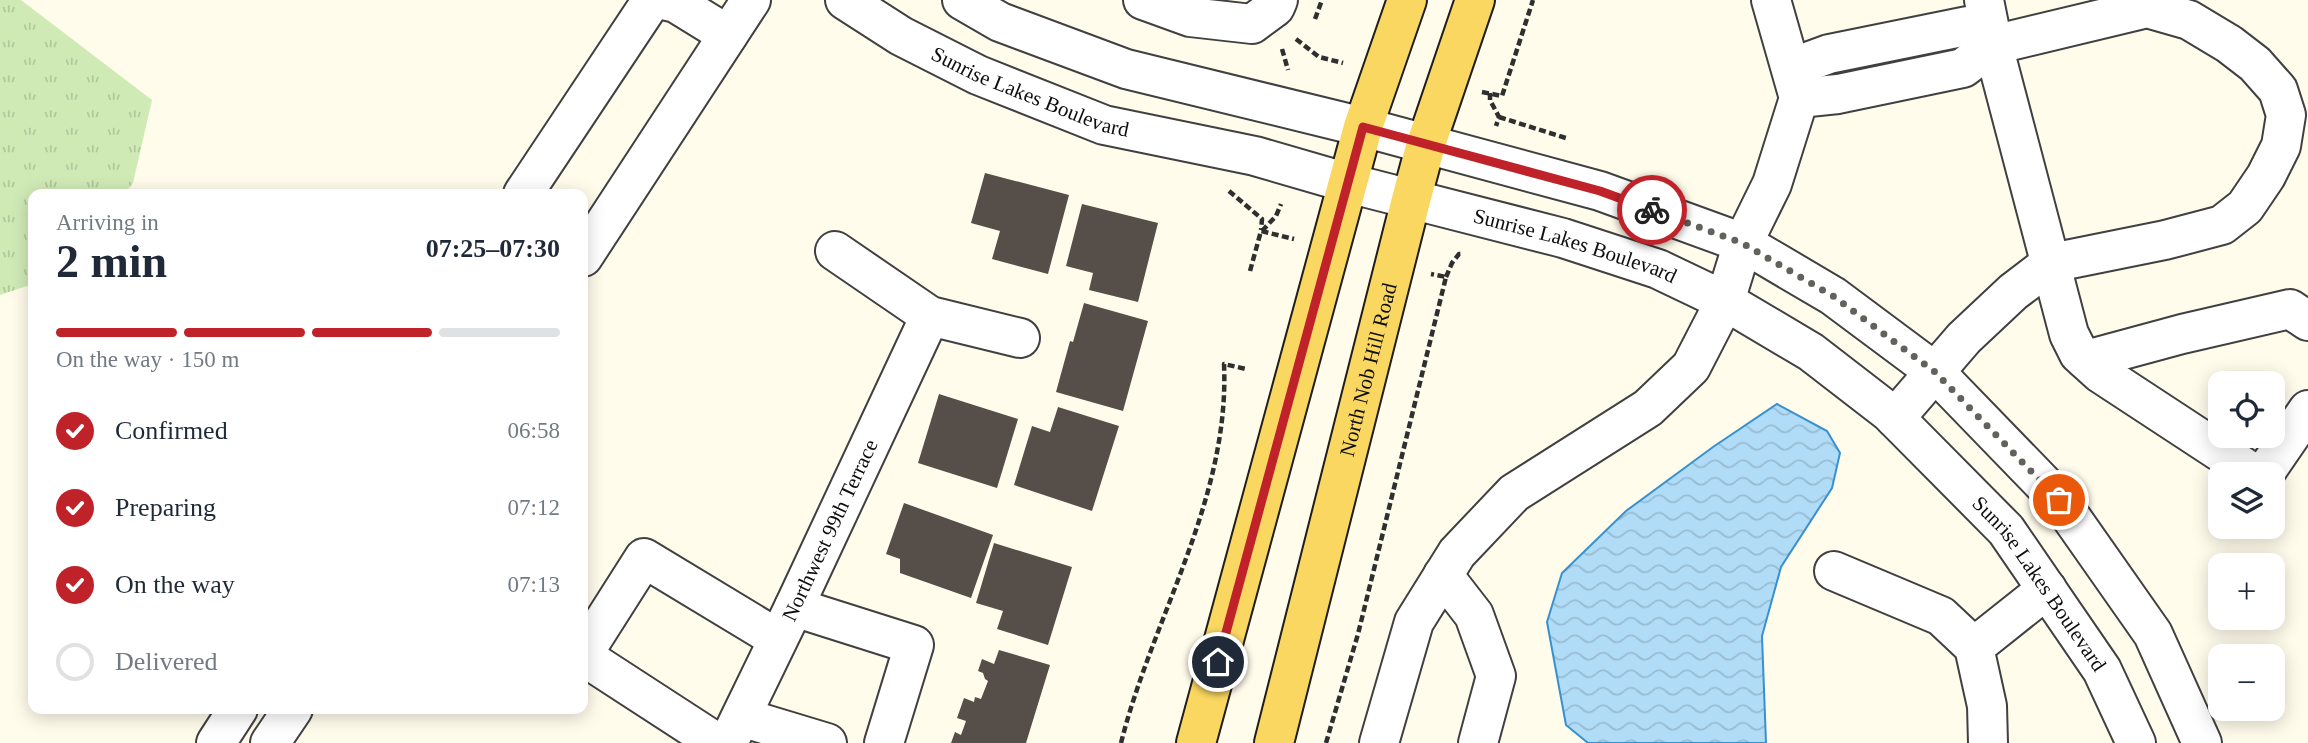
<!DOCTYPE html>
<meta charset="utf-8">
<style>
body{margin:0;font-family:"Times New Roman",serif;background:#f6f6f7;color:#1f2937;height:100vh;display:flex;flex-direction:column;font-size:26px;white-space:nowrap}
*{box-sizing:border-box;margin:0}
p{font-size:23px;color:#747a83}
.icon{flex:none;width:38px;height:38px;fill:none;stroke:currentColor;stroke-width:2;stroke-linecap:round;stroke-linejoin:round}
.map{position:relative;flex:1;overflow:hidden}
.panel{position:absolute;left:28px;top:189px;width:560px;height:525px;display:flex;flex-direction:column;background:#fff;border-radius:14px;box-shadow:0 4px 18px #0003}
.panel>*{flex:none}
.buttons{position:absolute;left:2208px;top:371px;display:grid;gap:14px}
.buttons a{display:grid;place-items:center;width:77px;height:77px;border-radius:14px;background:#fff;box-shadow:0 4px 18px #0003;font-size:35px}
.pin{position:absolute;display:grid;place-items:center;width:60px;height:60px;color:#fff;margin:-30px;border:4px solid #fff;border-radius:50%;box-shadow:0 2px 7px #0007}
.courier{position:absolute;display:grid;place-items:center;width:70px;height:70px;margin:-35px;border:5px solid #bf2329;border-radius:50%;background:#fff;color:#222;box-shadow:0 2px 9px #0007}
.headline em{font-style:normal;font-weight:800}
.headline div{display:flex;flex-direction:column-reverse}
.headline{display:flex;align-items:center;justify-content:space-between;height:119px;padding:0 28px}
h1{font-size:46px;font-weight:800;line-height:52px}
.bar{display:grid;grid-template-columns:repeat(4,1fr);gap:10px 7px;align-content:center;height:84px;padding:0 28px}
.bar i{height:9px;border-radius:5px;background:#e0e1e3}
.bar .selected{background:#bf2329}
.bar p{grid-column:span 4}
ol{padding:0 28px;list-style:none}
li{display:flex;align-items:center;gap:21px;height:77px}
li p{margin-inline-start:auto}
li .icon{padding:7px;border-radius:50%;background:#bf2329;color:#fff;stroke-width:4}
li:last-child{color:#747a83}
li i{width:38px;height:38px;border:4px solid #e0e1e3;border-radius:50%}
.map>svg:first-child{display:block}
</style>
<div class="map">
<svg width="2308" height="743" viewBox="0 0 2308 743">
<defs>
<pattern id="grass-tufts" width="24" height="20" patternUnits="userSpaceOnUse" patternTransform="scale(1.75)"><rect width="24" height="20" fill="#d0eab6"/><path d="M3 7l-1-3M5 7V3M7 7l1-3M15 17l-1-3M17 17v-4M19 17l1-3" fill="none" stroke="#b1c89b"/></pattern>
<pattern id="water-waves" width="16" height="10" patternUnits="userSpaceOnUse" patternTransform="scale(1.75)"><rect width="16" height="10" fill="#b1dcf7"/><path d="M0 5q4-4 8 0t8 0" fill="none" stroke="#97bcd3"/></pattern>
</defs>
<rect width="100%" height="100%" fill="#fffcec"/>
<!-- grass -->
<path fill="url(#grass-tufts)" d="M0 0H21L152 100 133 183 124 194H33V284L0 295Z"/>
<!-- water -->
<path fill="url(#water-waves)" stroke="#3790cf" stroke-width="2" d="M1777 404 1827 431 1840 453 1832 488 1781 567 1762 636 1766 743H1588L1566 725 1547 622 1562 573 1626 511 1713 447Z"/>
<!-- building -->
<g fill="#564e49">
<path d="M985 173 1069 195 1048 274 992 259 1000 231 971 223Z"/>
<path d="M1082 204 1158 223 1138 302 1089 290 1093 273 1066 266Z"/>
<path d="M1084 303 1148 321 1123 411 1056 392 1070 341 1073 342Z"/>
<path d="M939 394 1018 419 997 488 918 463Z"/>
<path d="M1058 407 1119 426 1092 511 1014 485 1032 426 1050 432Z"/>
<path d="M904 503 993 535 971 598 900 573V559L886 554Z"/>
<path d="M994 543 1072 567 1048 645 997 629 1003 611 976 603Z"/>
<path d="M999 650 1050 665 1026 743H951L955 732 961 735 966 721 957 718 964 698 974 702 975 697 981 699 988 681 985 679 983 673 978 671 982 659 994 664Z"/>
</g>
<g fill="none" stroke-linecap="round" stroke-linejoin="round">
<!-- minor casing -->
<g stroke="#404040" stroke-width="42">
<g id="minor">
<path d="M663 0 676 3 728 35"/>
<path id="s1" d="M845 0 901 36 978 75 1104 125 1255 156 1348 183 1563 238 1658 269 1725 301 1811 352 1890 413 2006 530 2102 670 2136 743"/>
<path d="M962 0 1000 22 1126 69 1363 127 1600 191 1743 243 1833 296 1935 372 2059 500 2153 634 2202 743"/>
<path d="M1143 0 1190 17 1252 24 1275 7 1278 0"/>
<path d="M1984 0 1993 45 2069 334 2079 354 2100 373 2254 474"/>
<path d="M1791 68 1829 54 1967 26 1993 45"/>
<path d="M1799 98 1838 94 1963 68 1993 45 2147 8 2189 20 2229 44 2255 64 2278 90 2286 115 2281 146 2266 176 2245 207 2222 225 2165 240 2051 263 2013 292 1964 338 1895 418"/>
<path d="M523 194 652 0"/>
<path d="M835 251 930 316 1020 338"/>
<path d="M583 257 751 0"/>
<path d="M2086 360 2182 334 2290 309 2308 321"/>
<path d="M2264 474 2308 410"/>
<path d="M1834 571 1941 616 1974 647 1987 706 1988 743"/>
<path d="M1443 575 1474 615 1496 676 1478 743"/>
<path d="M794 607 914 645 884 743"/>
<path d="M1974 647 2047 589"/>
<path d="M583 654 644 558 778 639"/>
<path d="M583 656 717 743"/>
<path d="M741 717 827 743"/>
<path d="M216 743 238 709"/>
<path d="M270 743 293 709"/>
<path id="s2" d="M728 743 794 607 930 316"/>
<path d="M1379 743 1414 622 1457 553 1514 493 1648 408 1691 367 1725 301 1743 243 1772 184 1799 98 1771 0"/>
</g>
</g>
<!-- major casing -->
<g stroke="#1e1e1e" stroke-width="42">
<g id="major">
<path d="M1196 743 1363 127 1407 0"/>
<path id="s3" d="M1274 743 1411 200 1426 144 1475 0"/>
</g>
</g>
<!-- path -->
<g stroke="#2f2f2f" stroke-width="4.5" stroke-dasharray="7 3.5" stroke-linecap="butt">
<path d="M1315 19 1322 0"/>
<path d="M1296 39 1319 57 1343 63"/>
<path d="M1282 49 1288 70"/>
<path d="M1482 92 1502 96 1533 0"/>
<path d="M1490 93V100L1499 117 1496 126"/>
<path d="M1499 117 1569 139"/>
<path d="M1229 191 1262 219 1261 230"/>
<path d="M1262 231 1276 216 1281 204"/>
<path d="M1250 271 1261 231 1294 239"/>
<path d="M1446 277 1452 263 1459 254H1463"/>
<path d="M1121 743C1153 616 1230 499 1224 364L1246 369"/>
<path d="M1326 743 1358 634 1446 277 1431 274"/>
</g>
<!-- minor -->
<use href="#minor" stroke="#fff" stroke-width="38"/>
<!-- major -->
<use href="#major" stroke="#fad761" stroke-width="38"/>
</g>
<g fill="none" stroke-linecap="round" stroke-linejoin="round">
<!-- done -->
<path stroke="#62615b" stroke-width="7" stroke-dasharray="0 12.6" d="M1652 210 1742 243 1833 296 1935 372 2059 500"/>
<!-- route -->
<path stroke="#bf2329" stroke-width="9" d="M1218 662 1363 127 1600 191 1652 210"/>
</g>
<g text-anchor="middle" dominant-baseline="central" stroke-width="7" stroke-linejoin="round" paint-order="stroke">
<!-- street labels -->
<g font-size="21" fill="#0d0d0d" stroke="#fff">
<text stroke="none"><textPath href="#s1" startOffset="208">Sunrise Lakes Boulevard</textPath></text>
<text stroke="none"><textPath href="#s1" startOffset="775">Sunrise Lakes Boulevard</textPath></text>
<text stroke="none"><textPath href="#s3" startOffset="385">North Nob Hill Road</textPath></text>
<text stroke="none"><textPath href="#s2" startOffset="236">Northwest 99th Terrace</textPath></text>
<text stroke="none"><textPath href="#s1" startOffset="1363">Sunrise Lakes Boulevard</textPath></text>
</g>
</g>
</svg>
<div class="buttons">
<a><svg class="icon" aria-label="locate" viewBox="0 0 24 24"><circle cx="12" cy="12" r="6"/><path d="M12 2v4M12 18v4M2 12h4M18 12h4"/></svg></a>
<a><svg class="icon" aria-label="layers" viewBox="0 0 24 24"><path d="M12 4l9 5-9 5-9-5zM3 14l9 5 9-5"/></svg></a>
<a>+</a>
<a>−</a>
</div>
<div class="pin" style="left:2059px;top:500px;background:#ea580c"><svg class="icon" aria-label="bag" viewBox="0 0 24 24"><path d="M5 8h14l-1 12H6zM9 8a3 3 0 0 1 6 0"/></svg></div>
<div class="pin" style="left:1218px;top:662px;background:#1f2937"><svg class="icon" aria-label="home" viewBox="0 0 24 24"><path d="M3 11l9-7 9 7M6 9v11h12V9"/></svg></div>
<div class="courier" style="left:1652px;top:210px"><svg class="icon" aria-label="bike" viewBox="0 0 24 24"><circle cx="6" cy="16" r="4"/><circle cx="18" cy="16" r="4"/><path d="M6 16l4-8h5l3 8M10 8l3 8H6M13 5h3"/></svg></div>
<section class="panel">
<div class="headline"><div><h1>2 min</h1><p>Arriving in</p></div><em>07:25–07:30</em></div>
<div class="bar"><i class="selected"></i><i class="selected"></i><i class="selected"></i><i></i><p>On the way · 150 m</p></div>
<ol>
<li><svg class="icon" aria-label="check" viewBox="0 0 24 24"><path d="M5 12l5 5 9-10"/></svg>Confirmed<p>06:58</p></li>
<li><svg class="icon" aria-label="check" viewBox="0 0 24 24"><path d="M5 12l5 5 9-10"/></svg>Preparing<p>07:12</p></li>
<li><svg class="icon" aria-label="check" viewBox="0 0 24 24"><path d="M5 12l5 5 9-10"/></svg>On the way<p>07:13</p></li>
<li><i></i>Delivered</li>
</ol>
</section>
</div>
